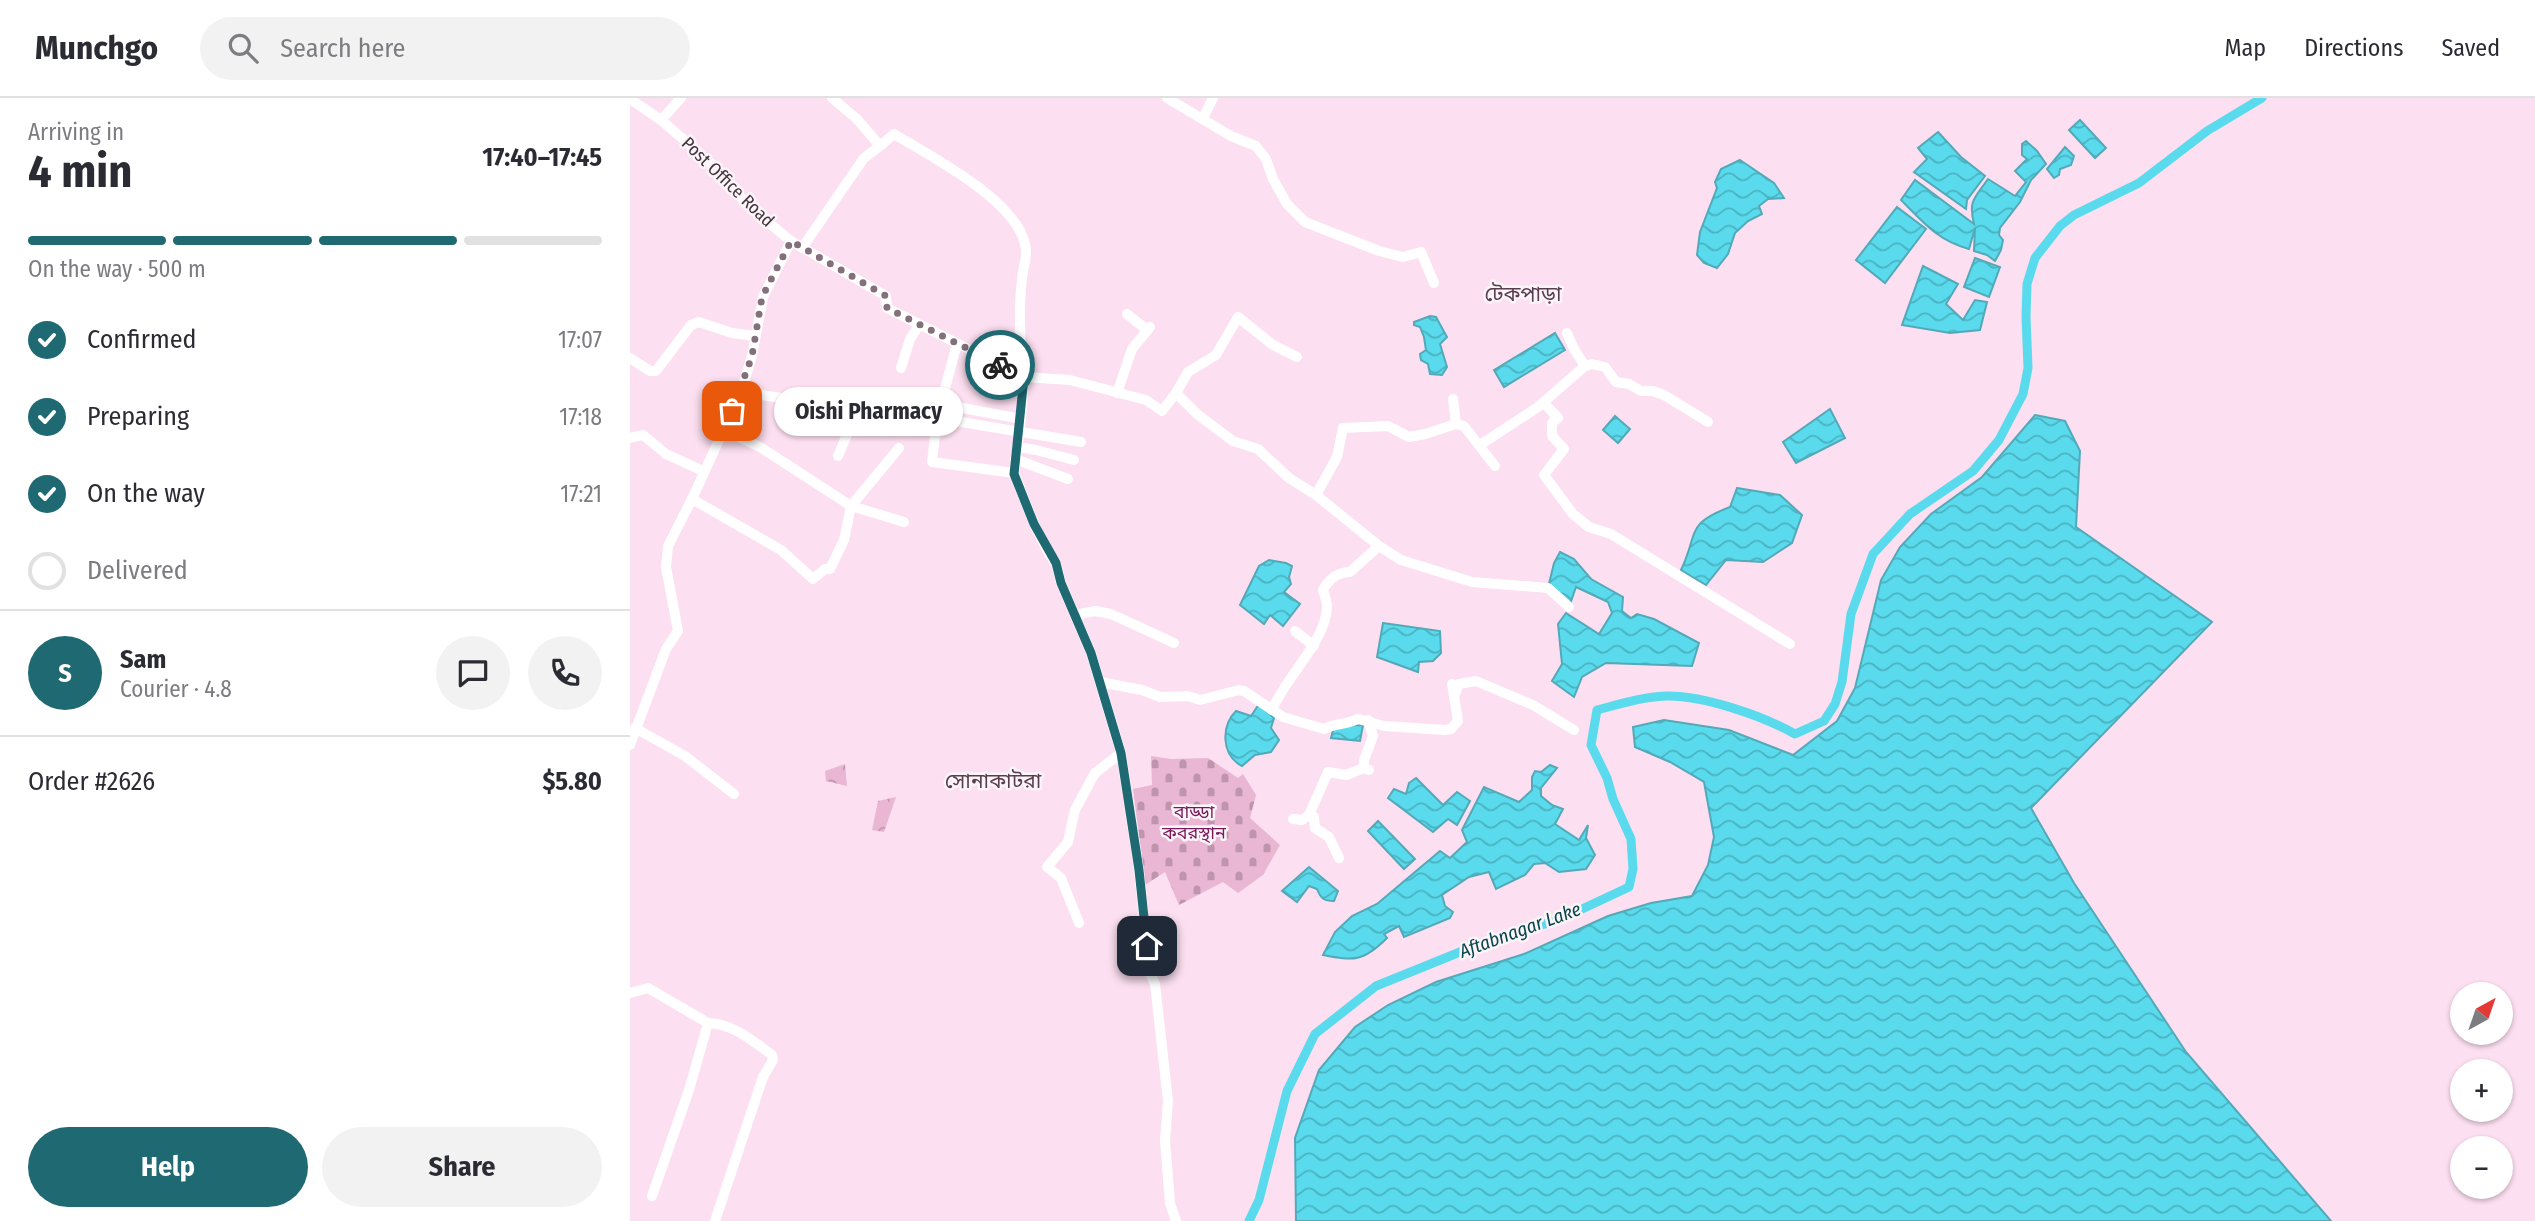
<!DOCTYPE html>
<meta charset="utf-8">
<style>
body{margin:0;font-family:"Fira Sans Condensed","Noto Sans Bengali",sans-serif;background:#f2f2f3;color:#2b2b33;height:100vh;display:flex;flex-direction:column;font-size:26px;white-space:nowrap}
*{box-sizing:border-box;margin:0}
p{font-size:23px;color:#7c7c81}
.icon{flex:none;width:38px;height:38px;fill:none;stroke:currentColor;stroke-width:2;stroke-linecap:round;stroke-linejoin:round}
.map{position:relative;flex:1;overflow:hidden}
.panel{display:flex;flex-direction:column;background:#fff;width:630px}
.panel>*{flex:none}
.needle{width:46px;rotate:40deg}
.buttons{position:absolute;left:1820px;top:884px;display:grid;gap:14px}
.buttons a{display:grid;place-items:center;width:63px;height:63px;border-radius:50%;background:#fff;box-shadow:0 2px 5px #0004;font-size:35px}
.pin{position:absolute;display:grid;place-items:center;width:60px;height:60px;color:#fff;margin:-30px;border-radius:14px;box-shadow:0 4px 10px #0006}
.courier{position:absolute;display:grid;place-items:center;width:70px;height:70px;margin:-35px;border:5px solid #1f6973;border-radius:50%;background:#fff;color:#222;box-shadow:0 2px 9px #0007}
.bubble{position:absolute;height:49px;border-radius:24px;background:#fff;box-shadow:0 2px 5px #0004;font-size:23px;font-weight:700;line-height:49px;text-align:center}
.headline em{font-style:normal;font-weight:700}
.headline div{display:flex;flex-direction:column-reverse}
.headline{display:flex;align-items:center;justify-content:space-between;height:119px;padding:0 28px}
h1{font-size:46px;font-weight:700;line-height:52px}
.bar{display:grid;grid-template-columns:repeat(4,1fr);gap:10px 7px;align-content:center;height:84px;padding:0 28px}
.bar i{height:9px;border-radius:5px;background:#e1e1e2}
.bar .selected{background:#1f6973}
.bar p{grid-column:span 4}
.line{display:flex;align-items:center;gap:18px;padding:0 28px;border-top:2px solid #e1e1e2}
.line div{flex:1}
.round{display:grid;place-items:center;flex:none;width:74px;height:74px;border-radius:37px;background:#f2f2f3}
ol{padding:0 28px;list-style:none}
li{display:flex;align-items:center;gap:21px;height:77px}
li p{margin-inline-start:auto}
li .icon{padding:7px;border-radius:50%;background:#1f6973;color:#fff;stroke-width:4}
li:last-child{color:#7c7c81}
li i{width:38px;height:38px;border:4px solid #e1e1e2;border-radius:50%}
.primary-button{display:flex;gap:14px;margin-top:auto;padding:14px 28px}
.primary-button a{flex:1;height:80px;border-radius:42px;background:#1f6973;color:#fff;font-size:28px;font-weight:700;line-height:80px;text-align:center}
.primary-button a+a{background:#f2f2f3;color:#2b2b33}
header{display:flex;align-items:center;gap:42px;box-sizing:border-box;height:98px;padding:0 35px;background:#fff;border-bottom:2px solid #e1e1e2}
header strong{font-size:33px}
nav{display:flex;gap:38px;margin-inline-start:auto;font-size:24px}
.search{width:490px;height:63px;background:#f2f2f3;display:flex;align-items:center;gap:18px;box-sizing:border-box;padding:0 24px;border-radius:38px;color:#7c7c81;font-size:26px}
main{display:flex;flex:1;min-height:0}
.map>svg:first-child{display:block}
</style>
<header>
<strong>Munchgo</strong>
<div class="search"><svg class="icon" aria-label="search" viewBox="0 0 24 24"><circle cx="10" cy="10" r="6"/><path d="M15 15l6 6"/></svg>Search here</div>
<nav><a>Map</a><a>Directions</a><a>Saved</a></nav>
</header>
<main>
<section class="panel">
<div class="headline"><div><h1>4 min</h1><p>Arriving in</p></div><em>17:40–17:45</em></div>
<div class="bar"><i class="selected"></i><i class="selected"></i><i class="selected"></i><i></i><p>On the way · 500 m</p></div>
<ol>
<li><svg class="icon" aria-label="check" viewBox="0 0 24 24"><path d="M5 12l5 5 9-10"/></svg>Confirmed<p>17:07</p></li>
<li><svg class="icon" aria-label="check" viewBox="0 0 24 24"><path d="M5 12l5 5 9-10"/></svg>Preparing<p>17:18</p></li>
<li><svg class="icon" aria-label="check" viewBox="0 0 24 24"><path d="M5 12l5 5 9-10"/></svg>On the way<p>17:21</p></li>
<li><i></i>Delivered</li>
</ol>
<div class="line" style="height:126px"><b class="round" style="background:#1f6973;color:#fff">S</b><div><b>Sam</b><p>Courier · 4.8</p></div><a class="round"><svg class="icon" aria-label="chat" viewBox="0 0 24 24"><path d="M4 5h16v11H9l-5 4z"/></svg></a><a class="round"><svg class="icon" aria-label="phone" viewBox="0 0 24 24"><path d="M5 4h4l2 5-3 2q2 4 5 5l2-3 5 2v4C11 20 4 13 5 4z"/></svg></a></div>
<div class="line" style="height:91px"><div>Order #2626</div><b>$5.80</b></div>
<div class="primary-button"><a>Help</a><a>Share</a></div>
</section>
<div class="map">
<svg width="1905" height="1123" viewBox="0 0 1905 1123">
<defs>
<pattern id="forest-crowns" width="20" height="18" patternUnits="userSpaceOnUse" patternTransform="scale(1.75)"><rect width="20" height="18" fill="#e9b6d4"/><path d="M2 6a3 3 0 1 1 6 0M12 15a3 3 0 1 1 6 0" fill="none" stroke="#be95ad"/></pattern>
<pattern id="cemetery-stones" width="16" height="16" patternUnits="userSpaceOnUse" patternTransform="scale(1.75)"><rect width="16" height="16" fill="#e9b6d4"/><path d="M2 7V4a2 2 0 0 1 4 0v3zM10 15v-3a2 2 0 0 1 4 0v3z" fill="#be95ad"/></pattern>
<pattern id="water-waves" width="16" height="10" patternUnits="userSpaceOnUse" patternTransform="scale(1.75)"><rect width="16" height="10" fill="#59dbed"/><path d="M0 5q4-4 8 0t8 0" fill="none" stroke="#4bb2c1"/></pattern>
</defs>
<rect width="100%" height="100%" fill="#fcdff0"/>
<!-- forest -->
<g fill="url(#forest-crowns)">
<path d="M215 666 217 688 196 683 195 673Z"/>
<path d="M266 699 254 734 242 732 248 703Z"/>
</g>
<!-- cemetery -->
<path fill="url(#cemetery-stones)" d="M521 658 541 661 578 660 608 680 613 676 626 697 620 720 650 747 633 777 608 795 593 784 549 807 535 774 512 789V759L503 691 522 687Z"/>
<!-- water -->
<g fill="url(#water-waves)" stroke="#52a9b8" stroke-width="2">
<path d="M1450 22 1476 50 1465 60 1439 32Z"/>
<path d="M1308 34 1331 59 1355 78 1337 102 1336 111 1284 74 1297 61 1288 50Z"/>
<path d="M1396 43 1407 53 1416 66 1401 82 1390 104 1370 130 1369 137 1373 142 1371 152 1365 163 1357 157 1344 153 1345 130 1339 151C1308 143 1293 124 1271 102L1285 82 1344 126C1338 102 1345 100 1358 81L1385 98 1396 84 1385 73 1397 61 1392 57V46Z"/>
<path d="M1435 49 1444 58 1441 67 1430 71 1429 77 1424 80 1417 71Z"/>
<path d="M1110 62 1144 85 1154 100 1138 101 1129 108 1132 116 1118 123 1105 135 1098 156 1087 170 1074 165 1067 157 1070 134 1087 90 1085 84 1091 71Z"/>
<path d="M1267 109 1296 131 1255 185 1226 162Z"/>
<path d="M1345 160 1370 169 1359 199 1334 189Z"/>
<path d="M1293 168 1328 186 1316 206 1333 222 1345 202 1357 204 1350 232 1320 235 1272 227Z"/>
<path d="M800 218 806 219 817 239 810 246 817 269 812 277 800 276 798 266 791 262 790 256 796 252 794 239 790 229 784 227V224Z"/>
<path d="M925 235 935 252 874 289 864 272Z"/>
<path d="M1200 311 1215 340 1166 365 1153 344Z"/>
<path d="M1405 317 1435 323 1450 353 1446 429 1582 524 1401 710 1444 785 1556 954 1701 1123H666L665 1040 689 972 725 929 758 907 806 884 894 856 978 818 1021 805 1062 798 1078 767 1084 739 1074 684 1040 664 1005 649 1003 629 1034 622 1099 632 1163 657 1207 623 1225 590 1251 482 1270 449 1301 416 1352 379Z"/>
<path d="M985 318 1000 331 988 345 973 332Z"/>
<path d="M1107 390 1150 397 1172 417 1162 445 1133 464 1096 462 1076 487 1051 472C1069 434 1055 426 1100 409Z"/>
<path d="M930 454 944 461 961 481 993 499 992 513 1001 520 1007 516 1024 521 1069 545 1062 568 976 565 952 579 944 599 922 583 932 566 928 526 936 515 969 536 982 515 978 504 946 489 939 509 918 490 924 465Z"/>
<path d="M639 462 656 465 662 468 659 479 661 486 654 494 670 506 653 528 640 517 634 526 610 507 629 468Z"/>
<path d="M753 525 810 533 811 555 803 563 789 564 788 574 747 559Z"/>
<path d="M629 606 644 620 641 630 649 642 641 654 625 657 612 668C591 657 591 628 606 613L621 618Z"/>
<path d="M733 627 730 643 701 640 704 628Z"/>
<path d="M920 667 927 670 911 690V698L922 707 933 711 925 726 949 742 958 727 956 740 965 757 956 771 929 774 915 765 904 766 895 777 866 791 859 774 839 779 812 797 815 808 823 814 820 820 774 839 769 828 754 836 757 840C733 864 724 863 693 857L705 834 722 818 747 806 810 753 820 760 837 744 832 732 854 689 889 704 902 692V679L905 673 911 674Z"/>
<path d="M786 680 813 707 827 694 840 703 827 727 818 721 803 734 758 700 764 691 776 696 779 685Z"/>
<path d="M748 723 785 761 774 771 738 733Z"/>
<path d="M679 769 708 793 704 803C694 803 691 801 687 791L679 788 667 804 652 793Z"/>
</g>
<g fill="none" stroke-linecap="round" stroke-linejoin="round">
<!-- canal -->
<path stroke="#59dbed" stroke-width="9" d="M619 1123 629 1102 657 993 685 936 746 888 835 852 933 820 999 789 1003 771 1001 741 983 701 977 680 961 647 967 612C990 606 1012 599 1036 598 1073 597 1133 618 1165 636L1194 623 1205 606 1212 584 1221 516 1243 456 1280 416 1343 373 1369 342 1393 296 1398 270 1396 219 1397 186 1405 160 1430 128 1444 117 1509 85 1577 33 1632 0"/>
<!-- minor -->
<g stroke="#fff" stroke-width="10">
<path d="M202 0 227 21 250 48 264 36C301 59 396 106 396 155 396 164 392 173 392 182 388 214 390 247 394 279L440 282 516 302 532 313 546 295 567 316 603 343 628 351 659 380 686 397 707 359 713 330 758 328 779 339 795 336 826 326 823 301"/>
<path d="M537 0 601 38 626 48 636 61 643 81 657 106 675 124 749 153 773 159 791 154 804 185"/>
<path d="M0 1 31 22 91 74 116 106 161 143 256 198 257 210 394 279 391 321 384 375 404 426 419 456 426 465 431 485 461 555 491 655 509 772 519 873 525 886 538 1003 535 1043 540 1105 546 1123"/>
<path d="M573 20 583 0"/>
<path d="M31 22 51 0"/>
<path d="M172 150 234 60 250 48"/>
<path d="M497 216 517 232"/>
<path d="M937 235 944 251 955 268"/>
<path d="M327 246 307 320 302 364 384 375"/>
<path d="M0 260 20 273H26L61 227 69 224 102 235 125 238"/>
<path d="M271 270 280 241 289 227"/>
<path d="M111 294 165 302 226 306 227 313 208 358"/>
<path d="M487 295 502 251 520 229"/>
<path d="M546 295 558 274 586 257 608 219 643 247 667 259"/>
<path d="M914 305 928 320 922 325V338L934 351 914 377 943 416 959 429 981 436 1160 546"/>
<path d="M311 306 391 321"/>
<path d="M307 320 451 344"/>
<path d="M826 326 834 328 865 368"/>
<path d="M0 340 13 337 36 356 73 373"/>
<path d="M850 347 908 309 955 268 962 266 975 269 986 284 999 286 1011 293H1023L1034 297 1078 324"/>
<path d="M387 349 406 352 444 362"/>
<path d="M269 350 221 408 274 424"/>
<path d="M385 361 438 381"/>
<path d="M62 401 151 452 183 481 195 471H200L214 442 221 408 130 349 94 332"/>
<path d="M749 448 771 462 842 484 918 490 939 509"/>
<path d="M445 517 465 513 481 516 544 545"/>
<path d="M665 533 684 548"/>
<path d="M470 584 512 592 530 599 558 598 570 602 609 592 614 593 653 619 694 631C705 625 716 627 728 621L754 628 815 632 821 631 828 623 822 586"/>
<path d="M825 596 829 586 846 583 903 607 944 632"/>
<path d="M642 612C655 580 697 542 697 508 697 503 694 496 693 492 699 481 707 474 720 474L749 448 686 397"/>
<path d="M738 622 743 638 734 662V670L739 672"/>
<path d="M5 630 55 658 104 696"/>
<path d="M0 647 36 551 48 533 36 469 38 448 62 401 111 294 122 258 133 199 161 143"/>
<path d="M663 721 672 722 679 717"/>
<path d="M709 760 699 739 685 730 684 719 679 717 698 674 716 677 734 670"/>
<path d="M449 825 431 780 417 769 438 744 445 712 465 675 491 655"/>
<path d="M0 895 18 890 78 925 59 992 22 1098"/>
<path d="M78 925C103 926 122 942 142 957L143 962 133 979 85 1123"/>
</g>
</g>
<g fill="none" stroke-linecap="round" stroke-linejoin="round">
<!-- done -->
<path stroke="#83707b" stroke-width="7" stroke-dasharray="0 12.6" d="M102 313 122 258 132 199 161 143 256 198 257 210 370 267"/>
<!-- route -->
<path stroke="#1f6973" stroke-width="9" d="M370 267 394 279 384 376 404 426 426 465 431 485 461 555 491 655 509 772 517 848"/>
</g>
<g text-anchor="middle" dominant-baseline="central" stroke-width="5" stroke-linejoin="round" paint-order="stroke">
<!-- street labels -->
<g font-size="18" fill="#42343c" stroke="#fbf4f8">
<text transform="translate(98 84) rotate(44)">Post Office Road</text>
</g>
<!-- park labels -->
<g font-size="18" fill="#76185a" stroke="#fbf4f8">
<text x="564" y="714">বাড্ডা<tspan x="564" dy="21">কবরস্থান</tspan></text>
</g>
<!-- water labels -->
<g font-size="19" font-style="italic" fill="#07444c" stroke="#fbf4f8">
<text transform="translate(890 832) rotate(-20)">Aftabnagar Lake</text>
</g>
<!-- quarter labels -->
<g font-size="21" fill="#593c4d" stroke="#fbf4f8">
<text x="893" y="196">টেকপাড়া</text>
<text x="363" y="683">সোনাকাটরা</text>
</g>
</g>
</svg>
<div class="buttons">
<a><svg class="needle" viewBox="-14 -14 28 28"><path d="M0-13l5 13h-10z" fill="#e53935"/><path d="M0 13l5-13h-10z" fill="#7c7c81"/></svg></a>
<a>+</a>
<a>−</a>
</div>
<div class="pin" style="left:102px;top:313px;background:#ea580c"><svg class="icon" aria-label="bag" viewBox="0 0 24 24"><path d="M5 8h14l-1 12H6zM9 8a3 3 0 0 1 6 0"/></svg></div>
<div class="pin" style="left:517px;top:848px;background:#1f2937"><svg class="icon" aria-label="home" viewBox="0 0 24 24"><path d="M3 11l9-7 9 7M6 9v11h12V9"/></svg></div>
<div class="courier" style="left:370px;top:267px"><svg class="icon" aria-label="bike" viewBox="0 0 24 24"><circle cx="6" cy="16" r="4"/><circle cx="18" cy="16" r="4"/><path d="M6 16l4-8h5l3 8M10 8l3 8H6M13 5h3"/></svg></div>
<div class="bubble" style="left:144px;top:289px;width:189px">Oishi Pharmacy</div>
</div>
</main>
